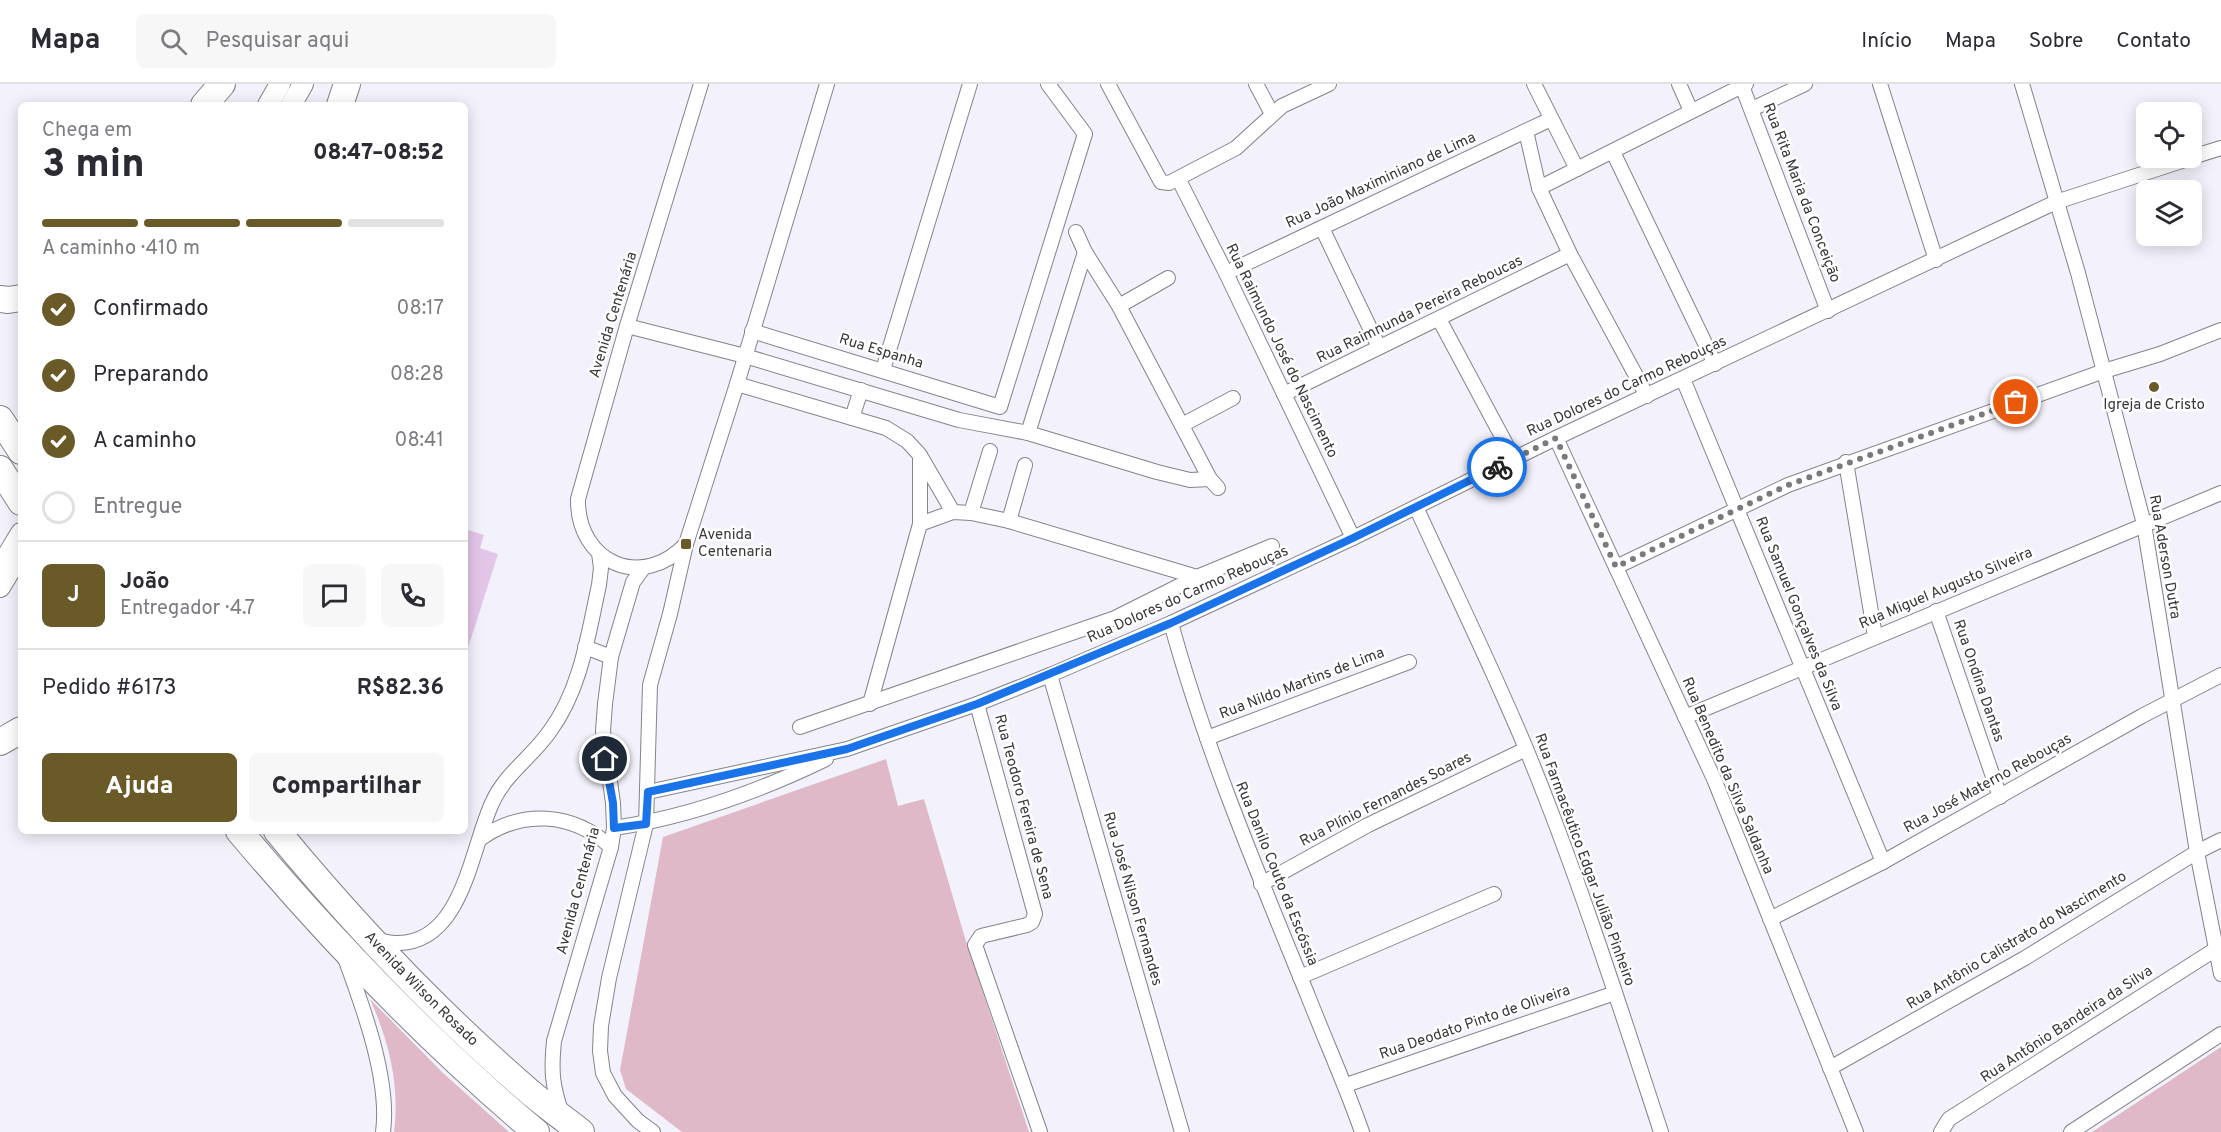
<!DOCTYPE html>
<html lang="pt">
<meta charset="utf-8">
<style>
body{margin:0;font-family:Overpass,sans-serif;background:#f7f7f7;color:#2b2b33;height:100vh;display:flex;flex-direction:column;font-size:22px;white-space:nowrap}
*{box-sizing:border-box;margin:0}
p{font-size:20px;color:#7c7c81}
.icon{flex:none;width:33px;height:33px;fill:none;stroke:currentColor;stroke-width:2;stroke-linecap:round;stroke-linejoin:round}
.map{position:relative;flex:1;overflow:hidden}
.details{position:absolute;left:18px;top:18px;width:450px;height:732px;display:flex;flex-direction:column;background:#fff;border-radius:9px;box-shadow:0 3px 15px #0003}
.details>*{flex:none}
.tools{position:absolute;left:2136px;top:18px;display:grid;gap:12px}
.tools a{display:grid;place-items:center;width:66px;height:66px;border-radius:9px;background:#fff;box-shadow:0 3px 15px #0003;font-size:30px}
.pin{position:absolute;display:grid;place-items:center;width:51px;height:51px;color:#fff;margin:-26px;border:3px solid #fff;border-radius:50%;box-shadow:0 2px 6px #0007}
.courier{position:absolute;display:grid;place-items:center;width:60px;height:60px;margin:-30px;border:4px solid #1a73e8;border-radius:50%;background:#fff;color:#222;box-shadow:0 2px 8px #0007}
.summary em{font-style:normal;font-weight:800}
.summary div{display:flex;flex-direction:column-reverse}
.summary{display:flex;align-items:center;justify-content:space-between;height:102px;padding:0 24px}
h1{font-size:39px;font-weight:800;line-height:45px}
.bar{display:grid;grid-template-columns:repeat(4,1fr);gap:9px 6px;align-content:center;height:72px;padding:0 24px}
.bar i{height:8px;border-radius:4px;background:#e1e1e2}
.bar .on{background:#6a5a28}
.bar p{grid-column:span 4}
.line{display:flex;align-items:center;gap:15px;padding:0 24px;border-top:2px solid #e1e1e2}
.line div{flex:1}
.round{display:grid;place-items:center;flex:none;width:63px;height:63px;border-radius:9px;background:#f7f7f7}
ol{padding:0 24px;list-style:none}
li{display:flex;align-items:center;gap:18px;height:66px}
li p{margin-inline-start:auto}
li .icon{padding:6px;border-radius:50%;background:#6a5a28;color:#fff;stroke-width:4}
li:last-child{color:#7c7c81}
li i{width:33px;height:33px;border:3px solid #e1e1e2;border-radius:50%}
.cta{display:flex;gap:12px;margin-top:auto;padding:12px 24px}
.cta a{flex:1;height:69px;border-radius:9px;background:#6a5a28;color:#fff;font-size:24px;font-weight:800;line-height:69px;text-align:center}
.cta a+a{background:#f7f7f7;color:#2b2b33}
header{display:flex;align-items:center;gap:36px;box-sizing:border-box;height:84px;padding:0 30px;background:#fff;border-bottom:2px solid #e1e1e2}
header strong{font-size:28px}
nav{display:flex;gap:33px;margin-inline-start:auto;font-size:21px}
.search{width:420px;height:54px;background:#f7f7f7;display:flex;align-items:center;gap:15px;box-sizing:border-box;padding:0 21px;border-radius:9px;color:#7c7c81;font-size:22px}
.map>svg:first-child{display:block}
</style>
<header>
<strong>Mapa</strong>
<div class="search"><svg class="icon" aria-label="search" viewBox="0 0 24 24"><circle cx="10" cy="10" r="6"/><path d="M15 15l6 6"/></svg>Pesquisar aqui</div>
<nav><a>Início</a><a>Mapa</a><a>Sobre</a><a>Contato</a></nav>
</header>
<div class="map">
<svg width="2221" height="1048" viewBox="0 0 2221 1048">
<rect width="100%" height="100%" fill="#f3f2fc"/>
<!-- green -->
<g fill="#dfb9c7">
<path d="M886 675 898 722 924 715 965 854 1029 1048H682L626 1005 620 986 663 753Z"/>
<path d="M370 915 443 989 509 1048H394C400 1001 389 958 370 915Z"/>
<path d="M2221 963V1048H2092Z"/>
</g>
<!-- building -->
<path fill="#e3c5e8" d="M465 445 484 451 480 464 498 470 468 564H465Z"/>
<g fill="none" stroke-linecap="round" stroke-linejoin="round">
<!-- street casing -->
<g stroke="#83838b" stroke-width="16">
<g id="street">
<path d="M1108 0 1161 98 1169 99 1236 64 1282 22 1329 0"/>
<path d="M1256 0 1272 30"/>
<path d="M1534 0 1577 85"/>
<path d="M1679 0 1691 27"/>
<path d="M1880 0 1936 176"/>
<path d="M2022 0 2078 189 2144 440 2197 768 2221 890"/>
<path d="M1742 2 1828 227"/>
<path d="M1752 25 1805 0"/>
<path d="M1526 47 1539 104 1570 170 1647 312"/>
<path d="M1613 68 1715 280"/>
<path d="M2192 73 2221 64"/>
<path d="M1179 96 1226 189 1353 454"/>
<path d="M1539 104 1746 0"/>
<path d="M1322 144 1379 263"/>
<path d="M1076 148 1085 168 1119 222 1210 395 1218 404"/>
<path d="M1226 189 1551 35"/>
<path d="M1119 222 1168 194"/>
<path d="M1439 235 1514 375"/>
<path d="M627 242 745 272 959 336 1028 349 1085 168"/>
<path d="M752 247 1000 323 1085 50 1048 0"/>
<path d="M883 286 970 0"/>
<path d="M1683 295 1883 778"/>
<path d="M737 300 886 344 907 357 920 371V440"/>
<path d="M1284 310 1570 170"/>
<path d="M852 334 861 306"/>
<path d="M1182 341 1233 314"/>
<path d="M1028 349 1157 388 1190 396 1210 395"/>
<path d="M1556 354 1714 695 1856 1048"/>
<path d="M921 373 953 428"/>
<path d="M1846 378 1875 552"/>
<path d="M1416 423C1453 504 1493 585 1527 667 1578 791 1619 920 1661 1048"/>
<path d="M971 429 990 367"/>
<path d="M1009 437 1025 381"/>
<path d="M686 460C642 507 577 479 578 415L627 242 701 0"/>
<path d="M1616 483 1788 401 2104 287 2160 270 2221 246"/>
<path d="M1936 527 2000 713"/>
<path d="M1171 539C1206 667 1258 789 1308 912 1326 958 1346 1002 1362 1048"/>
<path d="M585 563 611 573"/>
<path d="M1050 591 1182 1048"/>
<path d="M870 620 920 440 953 428 971 429 1009 437 1197 493"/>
<path d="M977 620 1035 830 1032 838 1027 841 981 852 975 861 1040 1048"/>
<path d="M1685 633 2221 409"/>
<path d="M800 643 1115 534 1197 493 1272 462"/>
<path d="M1207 654 1409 578"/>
<path d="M648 708 847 665 977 620 1050 591 1171 539 1353 454 1556 354 2056 118 2191 74"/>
<path d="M614 744C689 733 758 708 826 675"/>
<path d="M480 755C522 725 572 728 611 763"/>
<path d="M1261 800 1368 741 1526 665"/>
<path d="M1770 835 1883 778 2142 632 2221 591"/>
<path d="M375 856C383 857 391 859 398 859 464 858 471 762 493 717 506 689 533 672 550 647 581 605 588 551 599 501L601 484 599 469"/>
<path d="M345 874C363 923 390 996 383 1048"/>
<path d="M1300 893 1494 810"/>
<path d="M1830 984 2025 874 2197 768 2221 756"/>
<path d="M1346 1001 1615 909"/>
<path d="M562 1030C552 1001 551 987 554 957L611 763 614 744 613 719 603 647 605 620 611 573 633 498 644 483"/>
<path d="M653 1048 638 1037 615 1012 603 989 600 967 601 942 609 894 646 740 650 601 670 530 686 460 737 300 827 0"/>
<path d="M1941 1048 1949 1035 2216 865"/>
<path d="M2071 1048 2221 950"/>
</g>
</g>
<!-- secondary casing -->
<g stroke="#83838b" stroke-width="22">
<g id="secondary">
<path d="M268 21 280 0"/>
<path d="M291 21 303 0"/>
<path d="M4 477 21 449"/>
<path d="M0 503 21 468"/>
</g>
</g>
<!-- highway casing -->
<g stroke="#83838b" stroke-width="28">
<g id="highway">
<path d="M204 21 222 0"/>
<path d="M340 21 347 0"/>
<path d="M0 215 8 216 21 214"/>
<path d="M0 335 21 367"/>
<path d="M0 385 21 418"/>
<path d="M0 658 21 646"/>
<path d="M239 747C330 855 428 957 536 1048"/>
<path id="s1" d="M277 747C352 838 434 925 524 1003 542 1019 562 1033 581 1048"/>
</g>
</g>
<!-- street -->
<use href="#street" stroke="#fff" stroke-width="14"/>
<!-- secondary -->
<use href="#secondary" stroke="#fff" stroke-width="20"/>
<!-- highway -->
<use href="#highway" stroke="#fff" stroke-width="26"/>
</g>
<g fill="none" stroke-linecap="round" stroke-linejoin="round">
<!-- done -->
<path stroke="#79797f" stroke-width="6" stroke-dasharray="0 10.8" d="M1497 383 1556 354 1616 483 1788 401 2016 318"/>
<!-- route -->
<path stroke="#1a73e8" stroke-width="8" d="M605 675 613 719 614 744 646 740 648 708 847 665 977 620 1171 539 1353 454 1497 383"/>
</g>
<!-- markers -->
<g fill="#6a5a28" stroke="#fff" stroke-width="2">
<circle cx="2154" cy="303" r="6"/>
<rect x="680" y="454" width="12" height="12" rx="3"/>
</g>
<g text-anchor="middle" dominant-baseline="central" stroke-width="5" stroke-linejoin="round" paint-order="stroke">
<!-- street labels -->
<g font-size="15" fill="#38383b" stroke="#fff">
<text transform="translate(1381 97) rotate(-25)">Rua João Maximiniano de Lima</text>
<text transform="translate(1801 109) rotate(69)">Rua Rita Maria da Conceição</text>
<text transform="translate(1420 226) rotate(-26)">Rua Raimnunda Pereira Reboucas</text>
<text transform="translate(614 231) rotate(-73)">Avenida Centenária</text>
<text transform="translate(1281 267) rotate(64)">Rua Raimundo José do Nascimento</text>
<text transform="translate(881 268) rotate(17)">Rua Espanha</text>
<text transform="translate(1627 303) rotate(-25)">Rua Dolores do Carmo Rebouças</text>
<text transform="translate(2164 473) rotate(80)">Rua Aderson Dutra</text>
<text transform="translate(1946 505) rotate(-23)">Rua Miguel Augusto Silveira</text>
<text transform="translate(1188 511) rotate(-24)">Rua Dolores do Carmo Rebouças</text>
<text transform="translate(1798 530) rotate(68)">Rua Samuel Gonçalves da Silva</text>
<text transform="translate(1978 597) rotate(71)">Rua Ondina Dantas</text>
<text transform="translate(1302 600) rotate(-21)">Rua Nildo Martins de Lima</text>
<text transform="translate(1727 692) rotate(67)">Rua Benedito da Silva Saldanha</text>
<text transform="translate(1988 700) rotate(-29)">Rua José Materno Rebouças</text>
<text transform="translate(1386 716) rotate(-27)">Rua Plínio Fernandes Soares</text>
<text transform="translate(1023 723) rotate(75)">Rua Teodoro Fereira de Sena</text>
<text transform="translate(1584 776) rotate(70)">Rua Farmacêutico Edgar Julião Pinheiro</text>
<text transform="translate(1276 790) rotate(68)">Rua Danilo Couto da Escóssia</text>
<text transform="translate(579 807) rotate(-75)">Avenida Centenária</text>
<text transform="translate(1132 815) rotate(74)">Rua José Nilson Fernandes</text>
<text transform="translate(2017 857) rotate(-31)">Rua Antônio Calistrato do Nascimento</text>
<text stroke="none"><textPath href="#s1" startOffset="214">Avenida Wilson Rosado</textPath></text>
<text transform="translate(1475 939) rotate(-19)">Rua Deodato Pinto de Oliveira</text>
<text transform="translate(2067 941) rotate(-33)">Rua Antônio Bandeira da Silva</text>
</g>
<!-- poi labels -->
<g font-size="15" fill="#38383b" stroke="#fff">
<text x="2154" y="321">Igreja de Cristo</text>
<text x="698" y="451" text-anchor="start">Avenida<tspan x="698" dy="17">Centenaria</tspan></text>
</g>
</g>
</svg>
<div class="tools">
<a><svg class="icon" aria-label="locate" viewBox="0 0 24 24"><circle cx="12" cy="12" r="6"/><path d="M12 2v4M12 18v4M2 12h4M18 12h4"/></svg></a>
<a><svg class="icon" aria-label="layers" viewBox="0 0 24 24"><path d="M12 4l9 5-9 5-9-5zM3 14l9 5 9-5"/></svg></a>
</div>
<div class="pin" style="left:2016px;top:318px;background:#ea580c"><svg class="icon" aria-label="bag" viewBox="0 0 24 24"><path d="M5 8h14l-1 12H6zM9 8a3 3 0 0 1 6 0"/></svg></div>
<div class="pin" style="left:605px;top:675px;background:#1f2937"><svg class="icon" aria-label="home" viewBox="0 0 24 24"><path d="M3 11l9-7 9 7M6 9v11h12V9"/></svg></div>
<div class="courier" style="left:1497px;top:383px"><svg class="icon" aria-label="bike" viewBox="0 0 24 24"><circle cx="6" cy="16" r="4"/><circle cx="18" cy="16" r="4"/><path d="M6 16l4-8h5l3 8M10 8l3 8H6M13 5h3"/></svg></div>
<section class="details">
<div class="summary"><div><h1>3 min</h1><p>Chega em</p></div><em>08:47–08:52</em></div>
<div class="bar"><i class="on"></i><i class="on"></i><i class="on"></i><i></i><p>A caminho · 410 m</p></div>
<ol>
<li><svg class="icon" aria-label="check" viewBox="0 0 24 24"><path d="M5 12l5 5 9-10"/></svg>Confirmado<p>08:17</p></li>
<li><svg class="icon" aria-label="check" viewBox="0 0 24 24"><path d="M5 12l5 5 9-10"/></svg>Preparando<p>08:28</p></li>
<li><svg class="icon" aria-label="check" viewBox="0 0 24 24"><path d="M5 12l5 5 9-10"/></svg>A caminho<p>08:41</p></li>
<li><i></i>Entregue</li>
</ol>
<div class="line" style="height:108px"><b class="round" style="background:#6a5a28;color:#fff">J</b><div><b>João</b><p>Entregador · 4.7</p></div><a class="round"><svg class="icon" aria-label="chat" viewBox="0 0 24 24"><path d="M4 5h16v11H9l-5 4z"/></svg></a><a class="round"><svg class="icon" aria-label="phone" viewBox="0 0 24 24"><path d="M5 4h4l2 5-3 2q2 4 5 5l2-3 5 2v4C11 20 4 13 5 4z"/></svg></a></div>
<div class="line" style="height:78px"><div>Pedido #6173</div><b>R$82.36</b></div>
<div class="cta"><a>Ajuda</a><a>Compartilhar</a></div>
</section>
</div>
